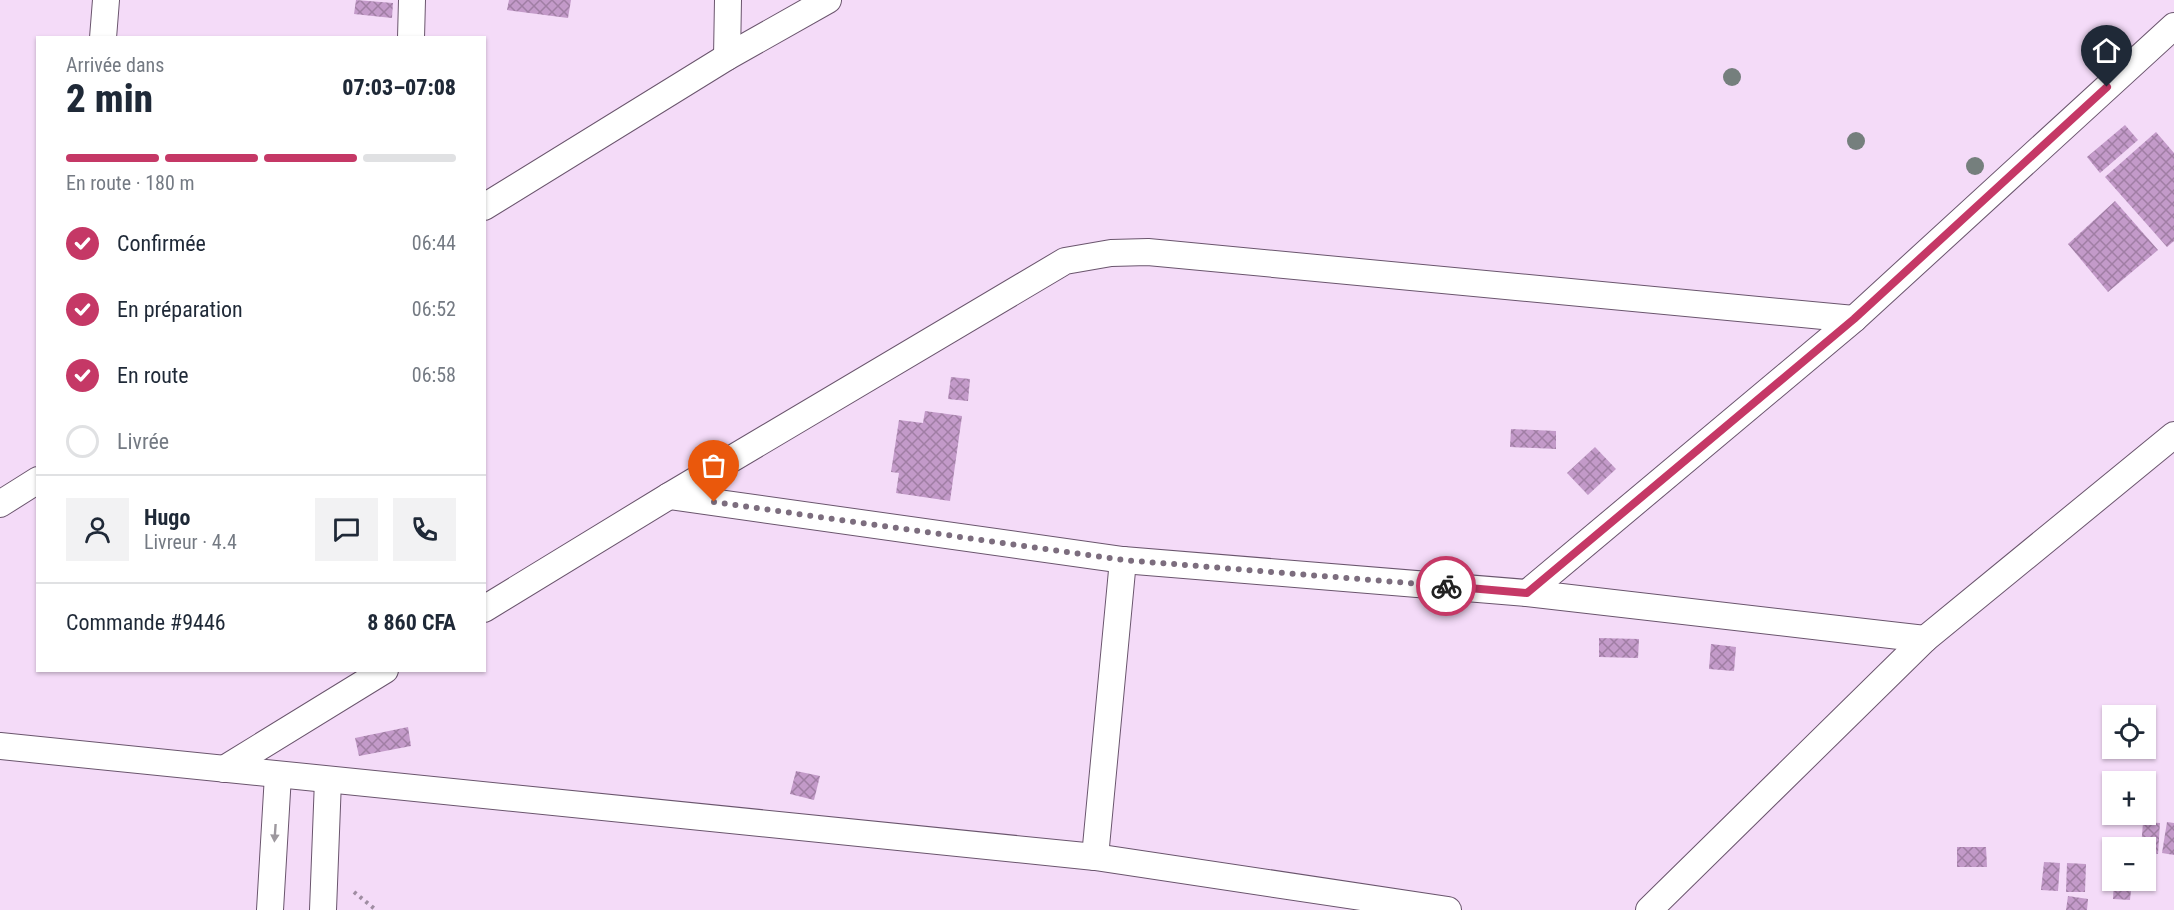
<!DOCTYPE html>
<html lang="fr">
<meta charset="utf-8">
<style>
body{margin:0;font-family:"Roboto Condensed",sans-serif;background:#f2f2f3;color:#1f2937;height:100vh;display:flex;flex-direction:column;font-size:22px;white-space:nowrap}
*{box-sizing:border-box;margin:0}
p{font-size:20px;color:#747a83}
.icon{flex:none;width:33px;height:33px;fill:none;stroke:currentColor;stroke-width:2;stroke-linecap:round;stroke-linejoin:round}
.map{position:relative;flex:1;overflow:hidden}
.details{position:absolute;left:36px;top:36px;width:450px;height:636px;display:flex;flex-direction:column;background:#fff;border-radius:0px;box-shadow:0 2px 4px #0004}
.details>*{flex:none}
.fabs{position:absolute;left:2102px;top:705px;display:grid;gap:12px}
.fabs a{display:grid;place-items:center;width:54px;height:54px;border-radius:0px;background:#fff;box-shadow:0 2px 4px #0004;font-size:30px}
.pin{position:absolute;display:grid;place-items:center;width:51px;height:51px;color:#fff;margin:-62px -26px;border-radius:50% 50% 50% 0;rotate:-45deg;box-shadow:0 0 6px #0007}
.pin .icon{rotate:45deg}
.courier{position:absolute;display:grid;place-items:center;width:60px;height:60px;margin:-30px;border:4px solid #c53866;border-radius:50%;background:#fff;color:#222;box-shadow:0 2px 8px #0007}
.summary em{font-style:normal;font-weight:800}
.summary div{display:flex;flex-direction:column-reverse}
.summary{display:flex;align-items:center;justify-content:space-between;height:102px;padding:0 30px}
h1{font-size:39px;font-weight:800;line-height:45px}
.bar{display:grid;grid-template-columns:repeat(4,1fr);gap:9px 6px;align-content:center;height:72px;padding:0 30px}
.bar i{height:8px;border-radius:4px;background:#e0e1e3}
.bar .on{background:#c53866}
.bar p{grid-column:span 4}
.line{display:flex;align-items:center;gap:15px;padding:0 30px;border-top:2px solid #e0e1e3}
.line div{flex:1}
.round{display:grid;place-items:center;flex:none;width:63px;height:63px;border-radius:0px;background:#f2f2f3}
ol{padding:0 30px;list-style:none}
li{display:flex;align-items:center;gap:18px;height:66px}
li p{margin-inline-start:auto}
li .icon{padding:6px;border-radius:50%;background:#c53866;color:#fff;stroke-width:4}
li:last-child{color:#747a83}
li i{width:33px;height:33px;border:3px solid #e0e1e3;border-radius:50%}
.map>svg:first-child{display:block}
</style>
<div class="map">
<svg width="2174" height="910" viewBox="0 0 2174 910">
<defs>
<pattern id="building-cross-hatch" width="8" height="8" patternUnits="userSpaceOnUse" patternTransform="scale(1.5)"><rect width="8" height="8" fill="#c39ac9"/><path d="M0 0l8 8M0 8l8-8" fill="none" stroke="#a07ea4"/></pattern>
</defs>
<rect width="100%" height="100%" fill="#f4dbf8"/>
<!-- building -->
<g fill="url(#building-cross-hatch)">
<path d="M356 0 393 3 392 18 354 14Z"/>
<path d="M509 0H571L568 18 507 10Z"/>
<path d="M2125 125 2138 140 2100 173 2087 157Z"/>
<path d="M2156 132 2174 153V241L2167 247 2105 177Z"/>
<path d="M2115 201 2158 250 2108 292 2068 244Z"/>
<path d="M951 377 970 379 968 401 948 399Z"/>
<path d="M925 411 962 416 950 501 896 493 899 473 891 472 899 420 923 423Z"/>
<path d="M1511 429 1556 431V449L1510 447Z"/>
<path d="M1595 447 1616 469 1588 495 1567 473Z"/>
<path d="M1599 638 1639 639 1638 658 1599 657Z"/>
<path d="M1711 644 1736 647 1734 671 1709 669Z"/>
<path d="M408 727 411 746 359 756 355 738Z"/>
<path d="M796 771 820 776 814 800 790 794Z"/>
<path d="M2143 822 2160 823 2158 854 2145 853V848H2141Z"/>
<path d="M2167 822 2174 823V855L2162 853Z"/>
<path d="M1957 847H1986L1987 867H1957Z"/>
<path d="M2044 862 2060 863 2058 891 2041 890Z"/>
<path d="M2067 863 2086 864 2085 892H2066Z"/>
<path d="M2114 880H2132L2130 900 2113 899Z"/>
<path d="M2068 896 2088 899 2087 910H2066Z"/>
</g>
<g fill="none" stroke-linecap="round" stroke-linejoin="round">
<!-- street casing -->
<g stroke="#6a556d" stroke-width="28">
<g id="street">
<path d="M103 38 106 0"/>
<path d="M411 38 412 0"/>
<path d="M727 57 728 0"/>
<path d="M484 207 727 57 828 0"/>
<path d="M669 496 1123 560 1527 593"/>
<path d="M0 504 38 480"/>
<path d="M484 609 669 496 1065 261 1111 253 1148 252 1854 319"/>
<path d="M1925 639 1527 593 1854 319 2174 26"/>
<path d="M0 746 1095 857 1448 910"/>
<path d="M224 769 385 670"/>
<path d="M1095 857 1123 560"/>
<path d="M270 910 278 775"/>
<path d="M323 910 328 780"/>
<path d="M1649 910 1925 639 2174 435"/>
</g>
</g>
<!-- path -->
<path stroke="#9f8da2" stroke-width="4" stroke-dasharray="3 4.5" stroke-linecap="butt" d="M354 892 376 910"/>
<!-- street -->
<use href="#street" stroke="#fff" stroke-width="26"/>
</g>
<!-- trees -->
<g fill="#757f7d">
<circle cx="1732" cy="77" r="9"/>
<circle cx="1856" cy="141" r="9"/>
<circle cx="1975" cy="166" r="9"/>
</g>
<!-- one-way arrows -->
<defs><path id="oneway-solid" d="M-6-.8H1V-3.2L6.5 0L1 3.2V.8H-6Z" transform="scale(1.5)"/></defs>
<use fill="#9d989e" href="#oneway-solid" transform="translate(275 833) rotate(94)"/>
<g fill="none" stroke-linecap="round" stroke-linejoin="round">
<!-- done -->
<path stroke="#7c6d7e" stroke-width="6" stroke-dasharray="0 10.8" d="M714 502 1123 560 1446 586"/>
<!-- route -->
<path stroke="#c53866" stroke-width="8" d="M1446 586 1527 593 1854 319 2107 87"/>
</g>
</svg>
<div class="fabs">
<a><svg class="icon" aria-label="locate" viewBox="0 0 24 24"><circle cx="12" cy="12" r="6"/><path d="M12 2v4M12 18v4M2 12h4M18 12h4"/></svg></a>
<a>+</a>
<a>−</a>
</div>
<div class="pin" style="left:714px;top:502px;background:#ea580c"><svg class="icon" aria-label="bag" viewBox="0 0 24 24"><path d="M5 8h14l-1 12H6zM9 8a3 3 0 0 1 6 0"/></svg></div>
<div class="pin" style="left:2107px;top:87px;background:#1f2937"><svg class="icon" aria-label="home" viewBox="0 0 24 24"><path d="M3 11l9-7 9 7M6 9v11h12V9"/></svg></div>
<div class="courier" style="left:1446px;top:586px"><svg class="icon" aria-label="bike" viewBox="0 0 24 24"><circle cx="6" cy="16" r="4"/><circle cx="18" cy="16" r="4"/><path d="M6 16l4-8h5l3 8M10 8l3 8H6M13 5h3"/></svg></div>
<section class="details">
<div class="summary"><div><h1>2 min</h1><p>Arrivée dans</p></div><em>07:03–07:08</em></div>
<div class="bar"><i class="on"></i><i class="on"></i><i class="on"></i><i></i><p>En route · 180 m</p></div>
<ol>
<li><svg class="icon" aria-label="check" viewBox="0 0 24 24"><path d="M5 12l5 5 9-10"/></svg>Confirmée<p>06:44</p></li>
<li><svg class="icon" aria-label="check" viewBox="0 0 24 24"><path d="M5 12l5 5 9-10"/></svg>En préparation<p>06:52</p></li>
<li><svg class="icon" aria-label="check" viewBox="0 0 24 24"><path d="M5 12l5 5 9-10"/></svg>En route<p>06:58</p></li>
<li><i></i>Livrée</li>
</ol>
<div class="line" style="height:108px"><a class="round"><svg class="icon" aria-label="person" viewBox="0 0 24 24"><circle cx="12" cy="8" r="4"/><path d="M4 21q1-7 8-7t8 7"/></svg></a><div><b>Hugo</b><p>Livreur · 4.4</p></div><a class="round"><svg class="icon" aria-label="chat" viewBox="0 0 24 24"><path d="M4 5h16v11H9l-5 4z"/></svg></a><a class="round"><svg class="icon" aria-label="phone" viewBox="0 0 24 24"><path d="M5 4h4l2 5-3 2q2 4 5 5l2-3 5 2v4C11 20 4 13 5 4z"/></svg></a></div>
<div class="line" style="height:78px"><div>Commande #9446</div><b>8 860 CFA</b></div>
</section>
</div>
